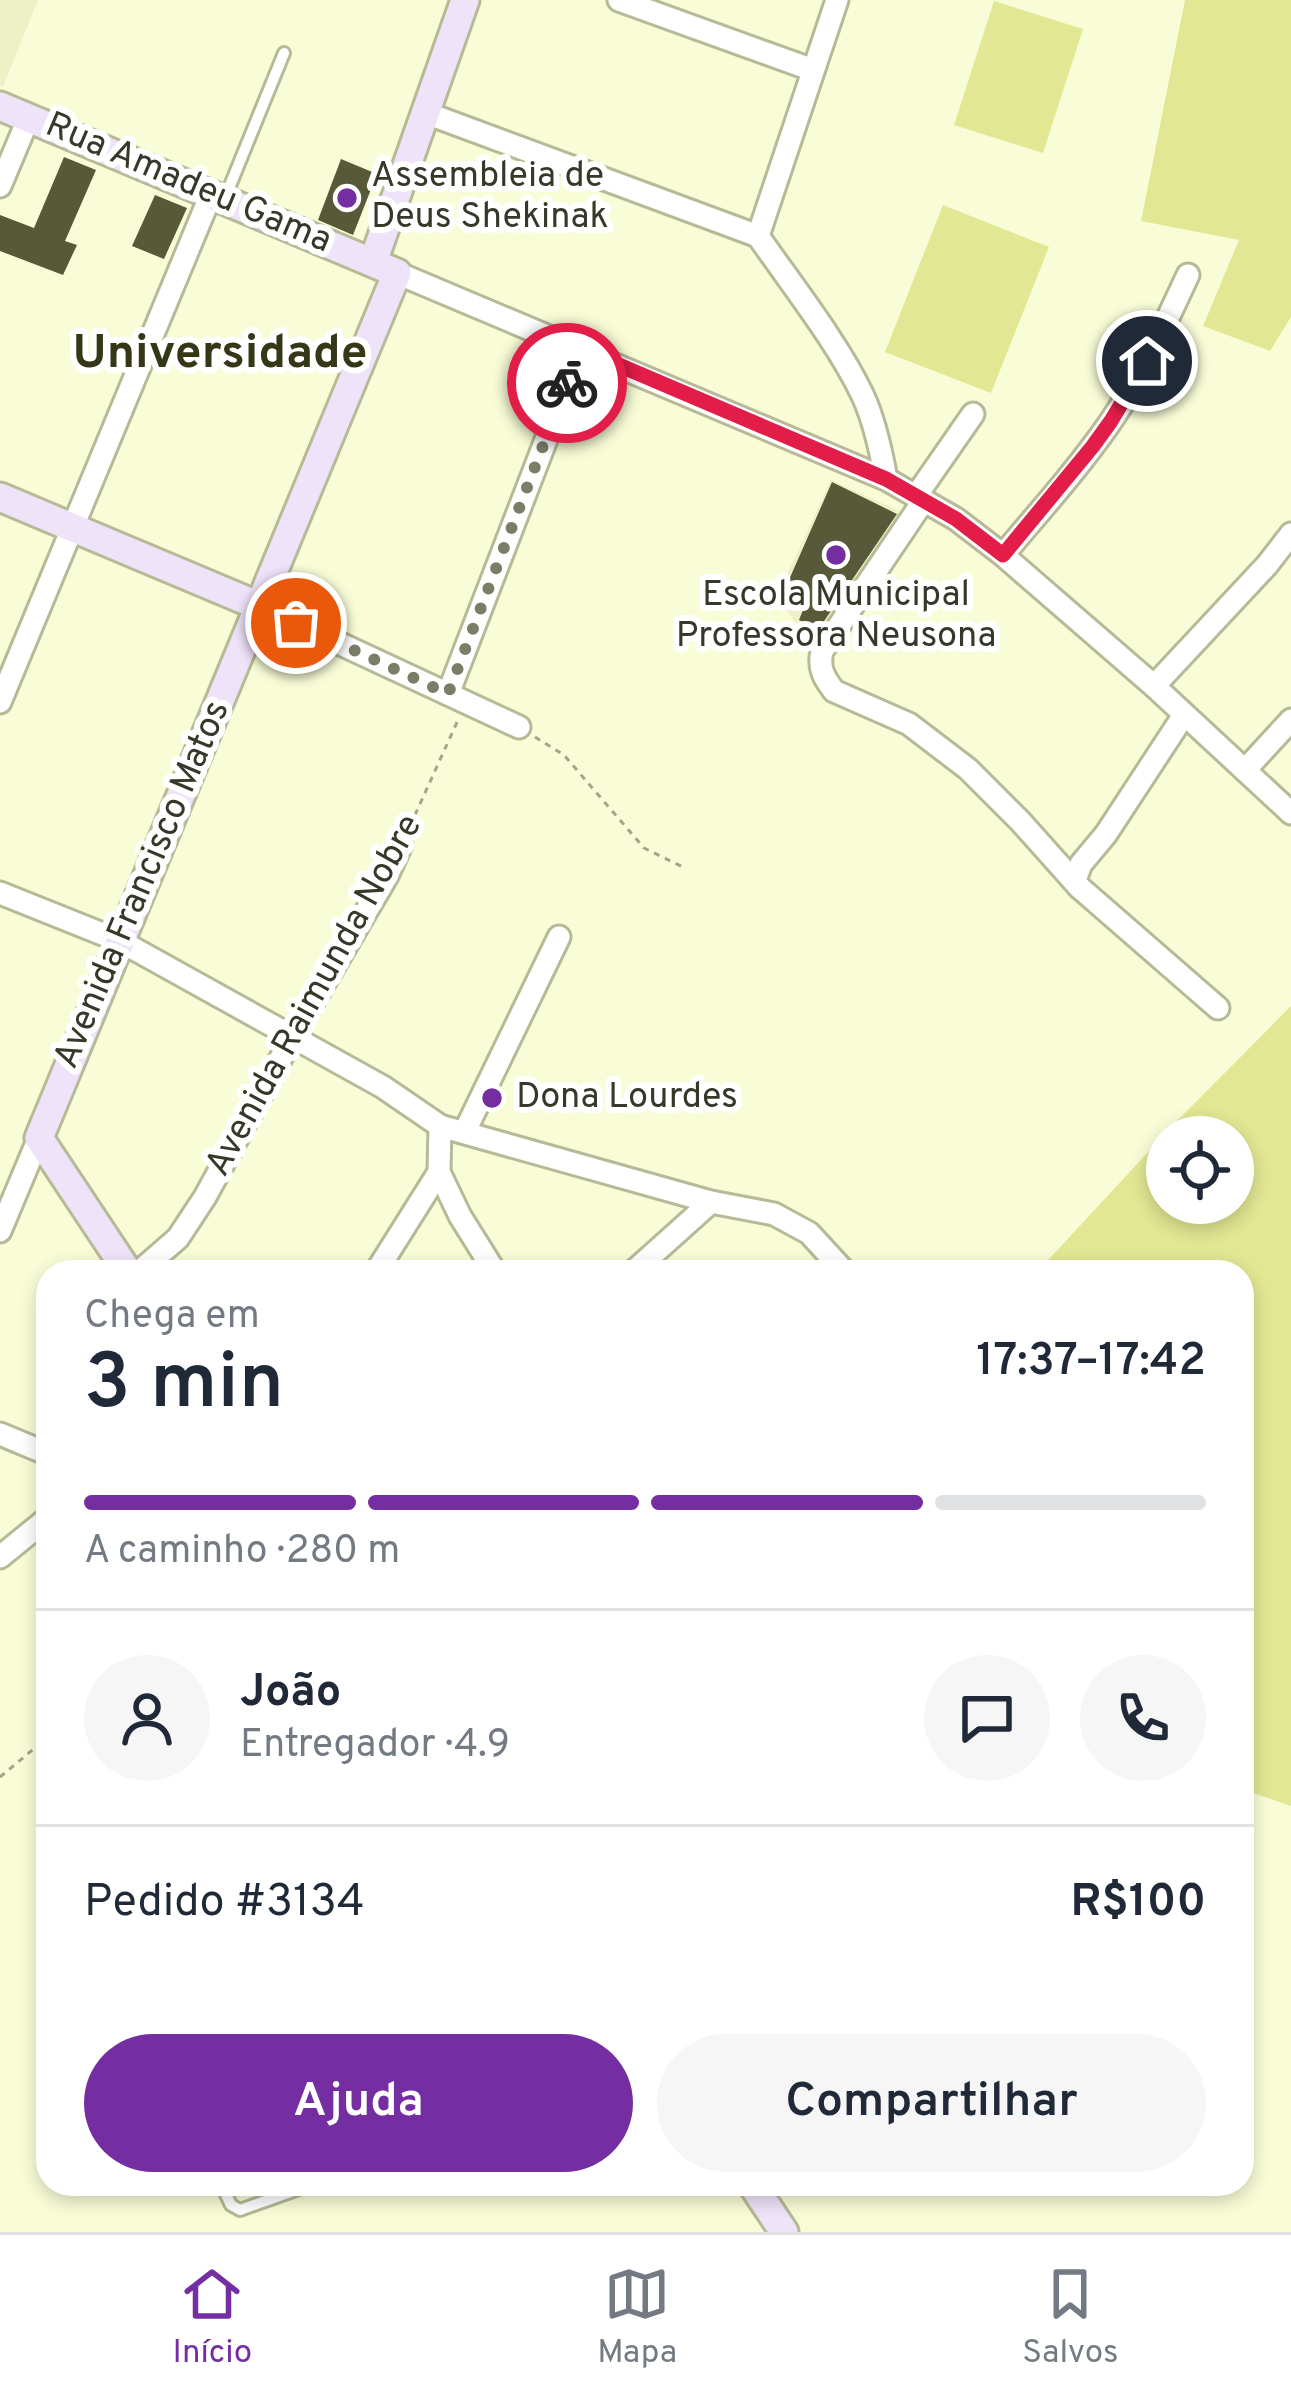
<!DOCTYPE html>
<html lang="pt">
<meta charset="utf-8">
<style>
body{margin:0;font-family:Overpass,sans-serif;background:#f6f6f7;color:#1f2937;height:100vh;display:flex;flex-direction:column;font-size:45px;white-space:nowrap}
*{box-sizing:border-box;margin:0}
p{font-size:39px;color:#747a83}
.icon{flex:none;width:66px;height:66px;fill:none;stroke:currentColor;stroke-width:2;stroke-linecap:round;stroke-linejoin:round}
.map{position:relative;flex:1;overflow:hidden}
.details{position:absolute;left:36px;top:1260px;width:1218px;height:936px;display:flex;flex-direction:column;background:#fff;border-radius:36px;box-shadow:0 6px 18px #0003}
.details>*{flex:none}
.fabs{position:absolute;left:1146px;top:1116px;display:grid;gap:24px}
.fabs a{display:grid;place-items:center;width:108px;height:108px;border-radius:50%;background:#fff;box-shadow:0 6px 18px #0003;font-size:60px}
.pin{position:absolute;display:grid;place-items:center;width:102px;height:102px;color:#fff;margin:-51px;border:6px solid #fff;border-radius:50%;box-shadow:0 3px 12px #0007}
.courier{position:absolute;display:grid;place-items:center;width:120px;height:120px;margin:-60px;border:9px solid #e11d48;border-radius:50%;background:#fff;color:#222;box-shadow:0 3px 15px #0007}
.overview em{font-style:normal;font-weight:600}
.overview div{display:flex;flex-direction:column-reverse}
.overview{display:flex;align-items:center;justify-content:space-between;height:204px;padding:0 48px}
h1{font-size:78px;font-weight:600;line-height:90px}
.bar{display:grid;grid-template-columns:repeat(4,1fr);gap:18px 12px;align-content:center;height:144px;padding:0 48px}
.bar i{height:15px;border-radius:9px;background:#e0e1e3}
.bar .selected{background:#742ea1}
.bar p{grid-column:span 4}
.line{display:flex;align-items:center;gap:30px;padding:0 48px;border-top:3px solid #e0e1e3}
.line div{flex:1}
.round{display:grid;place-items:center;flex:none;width:126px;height:126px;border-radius:63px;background:#f6f6f7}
.action{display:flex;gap:24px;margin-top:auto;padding:24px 48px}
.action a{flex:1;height:138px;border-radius:72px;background:#742ea1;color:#fff;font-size:48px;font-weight:600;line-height:138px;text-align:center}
.action a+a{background:#f6f6f7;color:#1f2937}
.dock{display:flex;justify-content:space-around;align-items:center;height:168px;border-top:3px solid #e0e1e3;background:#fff;font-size:33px;color:#747a83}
.dock a{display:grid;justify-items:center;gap:6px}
.dock .selected{color:#742ea1}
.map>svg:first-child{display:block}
</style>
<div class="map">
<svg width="1291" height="2232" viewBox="0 0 1291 2232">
<rect width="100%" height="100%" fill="#f9fdd7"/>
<!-- built -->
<g fill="#edf1c5">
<path d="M0 0H38L3 87 0 86Z"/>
<path d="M831 480 906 514 812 647 777 596Z"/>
</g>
<!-- green -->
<g fill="#e2e793" fill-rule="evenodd">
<path d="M1185 0H1291V317L1270 351 1203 326 1239 240 1141 221Z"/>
<path d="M994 1 1083 29 1043 153 954 125Z"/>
<path d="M943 205 1049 247 991 393 885 352Z"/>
<path d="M1291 1006V1806L1242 1789V1272H1037L1176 1122ZM1233 1137V1203H1167V1137Z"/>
</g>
<!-- building -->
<g fill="#575938">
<path d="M64 157 96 170 65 241 77 245 63 275 0 251V215L34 228Z"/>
<path d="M341 159 377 174 353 235 318 220Z"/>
<path d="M155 195 187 208 164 259 132 246Z"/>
<path d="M832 482 897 514 818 630 799 620 803 610 781 598Z"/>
</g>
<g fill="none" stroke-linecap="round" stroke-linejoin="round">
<!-- lane casing -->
<g stroke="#b7ba96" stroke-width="16">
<g id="lane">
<path d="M225 198 284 53"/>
<path d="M221 2184 231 2205 240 2210 313 2184"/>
</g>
</g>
<!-- street casing -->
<g stroke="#b7ba96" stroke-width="27">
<g id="street">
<path d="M619 0 813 70"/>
<path d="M426 113 758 236"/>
<path d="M0 186 29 117"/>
<path d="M758 236C792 285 838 343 863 396 875 422 881 451 886 479"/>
<path d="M758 236 837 0"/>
<path d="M397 273 886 479 956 519 1003 555 1154 686 1291 813"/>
<path d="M916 496 973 414"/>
<path d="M924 500 822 651C818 668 824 678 834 691L909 724 968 769 1020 821 1079 887 1218 1008"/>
<path d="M1003 555C1039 512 1077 470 1109 424 1141 378 1164 326 1188 275"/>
<path d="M259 606 519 727"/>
<path d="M1154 686 1267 565 1291 534"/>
<path d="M448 694 581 349"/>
<path d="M0 702 212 192"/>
<path d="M1245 770 1291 720"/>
<path d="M1079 887 1075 880 1081 864 1106 834 1184 715"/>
<path d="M0 893 120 941 383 1087 440 1126 439 1172 460 1216 495 1272"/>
<path d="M440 1126 711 1202 774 1214 809 1233 843 1270"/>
<path d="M465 1131 559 937"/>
<path d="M0 1231 39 1138"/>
<path d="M139 1272 178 1238 205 1197 293 1036 387 876 401 845"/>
<path d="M376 1272 439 1172"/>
<path d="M633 1272 711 1202"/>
<path d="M0 1434 48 1454"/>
<path d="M0 1557 48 1518"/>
</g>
</g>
<!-- secondary casing -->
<g stroke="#b7ba96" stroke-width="33">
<g id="secondary">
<path d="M0 106 397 273 39 1138 128 1272"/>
<path d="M373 262 465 0"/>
<path d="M0 497 259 606"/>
<path d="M752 2184 784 2232"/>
</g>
</g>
<!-- path -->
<g stroke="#a2a589" stroke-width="3" stroke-dasharray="6 6" stroke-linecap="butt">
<path d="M535 737 564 755 644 848 683 867"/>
<path d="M410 826 458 720"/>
<path d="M0 1777 48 1737"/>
</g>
<!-- lane -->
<use href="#lane" stroke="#fff" stroke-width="10"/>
<!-- street -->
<use href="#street" stroke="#fff" stroke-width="21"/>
<!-- secondary -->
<use href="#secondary" stroke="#efe3fa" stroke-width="27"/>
</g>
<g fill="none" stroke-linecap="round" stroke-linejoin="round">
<!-- done -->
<path stroke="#7b7d67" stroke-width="12" stroke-dasharray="0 21.6" d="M296 623 448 694 567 383"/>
<!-- route -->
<path stroke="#e11d48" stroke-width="15" d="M567 383 581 349 886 479 956 519 1003 555 1093 446 1111 421 1147 361"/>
</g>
<!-- markers -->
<g fill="#742ea1" stroke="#fff" stroke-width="4.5">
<circle cx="347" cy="198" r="12"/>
<circle cx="836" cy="555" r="12"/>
<circle cx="492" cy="1098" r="12"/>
</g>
<g text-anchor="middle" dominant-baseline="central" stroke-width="12" stroke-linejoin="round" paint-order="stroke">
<!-- poi labels -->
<g font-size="36" fill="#37382a" stroke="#fff" text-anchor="start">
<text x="371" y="177">Assembleia de<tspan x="371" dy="41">Deus Shekinak</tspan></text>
<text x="836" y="596" text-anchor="middle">Escola Municipal<tspan x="836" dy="41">Professora Neusona</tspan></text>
<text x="516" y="1098">Dona Lourdes</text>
</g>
<!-- street labels -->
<g font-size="36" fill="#37382a" stroke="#fff">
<text transform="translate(188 184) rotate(23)">Rua Amadeu Gama</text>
<text transform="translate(143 885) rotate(-67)">Avenida Francisco Matos</text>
<text transform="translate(315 996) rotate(-61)">Avenida Raimunda Nobre</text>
</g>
<!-- district labels -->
<g font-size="48" font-weight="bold" fill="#353717" stroke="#fff">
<text x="220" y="355">Universidade</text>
</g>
</g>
</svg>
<div class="fabs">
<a><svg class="icon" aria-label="locate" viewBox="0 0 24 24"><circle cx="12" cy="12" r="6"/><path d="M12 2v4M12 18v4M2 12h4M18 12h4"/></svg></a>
</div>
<div class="pin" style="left:296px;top:623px;background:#ea580c"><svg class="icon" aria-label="bag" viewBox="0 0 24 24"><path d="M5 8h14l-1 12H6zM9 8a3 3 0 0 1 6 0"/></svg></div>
<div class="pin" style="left:1147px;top:361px;background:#1f2937"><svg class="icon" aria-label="home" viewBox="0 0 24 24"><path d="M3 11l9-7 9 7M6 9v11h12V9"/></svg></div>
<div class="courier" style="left:567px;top:383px"><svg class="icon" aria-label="bike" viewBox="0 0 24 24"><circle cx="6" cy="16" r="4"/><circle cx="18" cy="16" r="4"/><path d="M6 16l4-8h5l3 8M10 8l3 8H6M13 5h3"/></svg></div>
<section class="details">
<div class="overview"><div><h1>3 min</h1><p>Chega em</p></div><em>17:37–17:42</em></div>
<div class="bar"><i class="selected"></i><i class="selected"></i><i class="selected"></i><i></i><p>A caminho · 280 m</p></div>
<div class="line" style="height:216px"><a class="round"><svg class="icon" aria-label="person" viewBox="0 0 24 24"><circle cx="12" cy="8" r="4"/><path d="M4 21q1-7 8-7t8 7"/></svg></a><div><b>João</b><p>Entregador · 4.9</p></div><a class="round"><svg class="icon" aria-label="chat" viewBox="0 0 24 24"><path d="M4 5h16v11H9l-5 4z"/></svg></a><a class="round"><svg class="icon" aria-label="phone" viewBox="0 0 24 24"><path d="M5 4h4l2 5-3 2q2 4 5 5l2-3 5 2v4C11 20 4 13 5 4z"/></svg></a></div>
<div class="line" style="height:156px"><div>Pedido #3134</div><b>R$100</b></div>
<div class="action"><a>Ajuda</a><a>Compartilhar</a></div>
</section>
</div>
<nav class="dock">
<a class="selected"><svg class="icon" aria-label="home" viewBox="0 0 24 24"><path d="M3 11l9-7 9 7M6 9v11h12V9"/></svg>Início</a>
<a><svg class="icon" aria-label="map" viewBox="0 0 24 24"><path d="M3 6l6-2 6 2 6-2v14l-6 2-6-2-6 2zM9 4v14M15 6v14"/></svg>Mapa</a>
<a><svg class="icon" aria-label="saved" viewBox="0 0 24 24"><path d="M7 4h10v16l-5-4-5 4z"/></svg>Salvos</a>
</nav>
